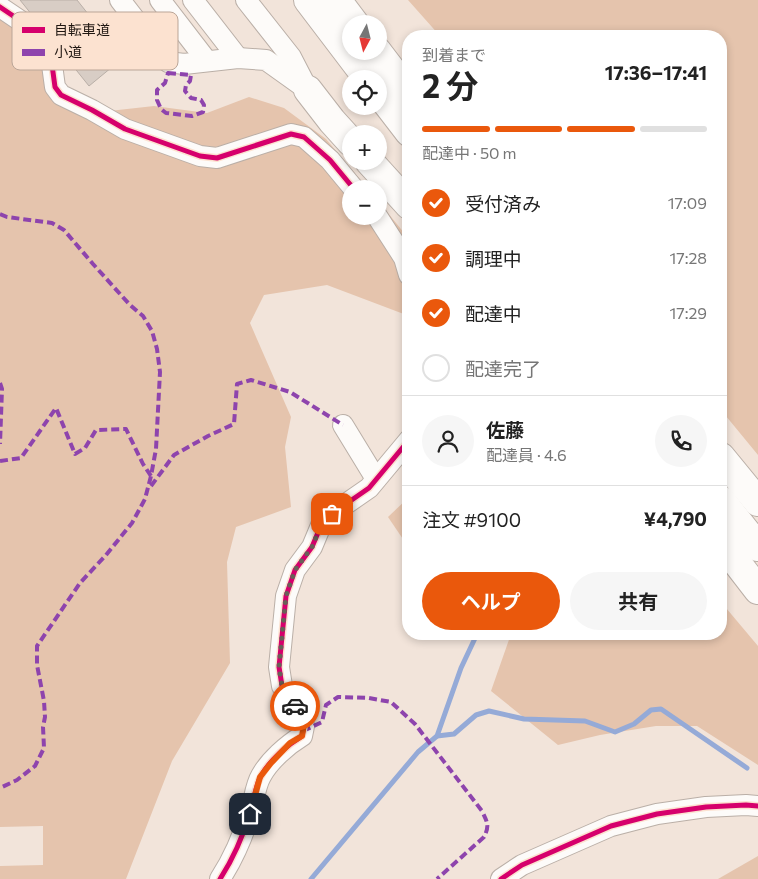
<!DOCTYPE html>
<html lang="ja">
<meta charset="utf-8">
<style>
body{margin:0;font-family:Commissioner,"Noto Sans JP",sans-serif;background:#f6f6f6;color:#222;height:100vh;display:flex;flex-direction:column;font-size:19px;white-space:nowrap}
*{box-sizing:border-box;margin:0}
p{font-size:16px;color:#767676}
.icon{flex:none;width:28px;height:28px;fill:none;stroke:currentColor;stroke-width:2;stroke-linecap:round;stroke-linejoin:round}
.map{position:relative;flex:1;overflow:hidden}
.side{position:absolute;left:402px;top:30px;width:325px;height:610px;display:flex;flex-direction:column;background:#fff;border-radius:20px;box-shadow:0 2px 8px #0003}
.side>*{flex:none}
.needle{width:32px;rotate:187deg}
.buttons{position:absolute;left:342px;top:15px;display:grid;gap:10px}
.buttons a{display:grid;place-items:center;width:45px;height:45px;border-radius:50%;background:#fff;box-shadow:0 2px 8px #0003;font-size:25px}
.pin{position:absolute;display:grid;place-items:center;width:42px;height:42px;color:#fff;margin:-21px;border-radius:10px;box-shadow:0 2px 8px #0006}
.courier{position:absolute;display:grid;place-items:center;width:50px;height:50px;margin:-25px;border:4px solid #ea580c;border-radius:50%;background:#fff;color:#222;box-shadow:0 1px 6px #0007}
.head em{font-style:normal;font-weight:700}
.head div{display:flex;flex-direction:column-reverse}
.head{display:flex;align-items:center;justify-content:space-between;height:85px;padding:0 20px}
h1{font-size:32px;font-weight:700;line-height:38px}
.bar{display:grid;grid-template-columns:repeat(4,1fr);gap:8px 5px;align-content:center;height:60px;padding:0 20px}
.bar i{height:6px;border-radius:4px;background:#e0e0e0}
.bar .current{background:#ea580c}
.bar p{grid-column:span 4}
.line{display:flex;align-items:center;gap:12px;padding:0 20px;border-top:1px solid #e0e0e0}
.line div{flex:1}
.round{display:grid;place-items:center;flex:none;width:52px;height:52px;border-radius:26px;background:#f6f6f6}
ol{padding:0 20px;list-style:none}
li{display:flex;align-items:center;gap:15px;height:55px}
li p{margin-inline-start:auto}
li .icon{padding:5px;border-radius:50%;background:#ea580c;color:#fff;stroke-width:4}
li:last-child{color:#767676}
li i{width:28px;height:28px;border:2px solid #e0e0e0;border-radius:50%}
.action{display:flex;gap:10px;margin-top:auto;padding:10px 20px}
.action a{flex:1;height:58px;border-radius:30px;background:#ea580c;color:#fff;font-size:20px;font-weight:700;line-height:58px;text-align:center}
.action a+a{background:#f6f6f6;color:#222}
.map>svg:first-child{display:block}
</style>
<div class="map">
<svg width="758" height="879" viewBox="0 0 758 879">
<rect width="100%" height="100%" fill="#f2e4da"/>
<!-- green -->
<g fill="#e5c4ad">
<path d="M408 0H758V455L721 410V36H440Z"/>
<path d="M0 14 33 47 91 113 154 106 207 113 249 97 284 108 326 139 368 189H351V216H379V202L409 239V316L327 285 264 295 250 323 291 417 285 447 291 507 236 527 227 562 230 663 172 761 126 879H0V866L43 865V826L0 827Z"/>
<path d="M409 497V548L388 517Z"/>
<path d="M721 602 758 646V765L697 726H656L600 735 558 745 532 724 491 691 511 634H721Z"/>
<path d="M758 856V879H718Z"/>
</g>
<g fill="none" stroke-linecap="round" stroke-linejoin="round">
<!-- stream -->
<g stroke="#95aad7" stroke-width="5">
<path d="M437 736 454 734 476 715 489 711 524 719 585 721 615 732 634 724 651 710 661 709 747 768"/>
<path d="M311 879 418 752 437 736 461 668 477 634"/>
</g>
</g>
<!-- building -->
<path fill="#d8cdc5" stroke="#b9afa7" d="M20 0H77L123 58 89 86Z"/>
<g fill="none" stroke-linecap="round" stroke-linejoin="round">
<!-- minor casing -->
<g stroke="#baafa7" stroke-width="22">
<g id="minor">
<path d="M120 0 168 62 184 64 238 58 266 60 308 90"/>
<path d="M160 0 207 61"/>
<path d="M193 0 238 58"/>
<path d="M246 0 291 57 307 88"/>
<path d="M0 7 40 34 50 50 55 87 61 95 92 110 125 129 200 156 217 158 291 134 304 137 330 160 354 189"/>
<path d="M377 216 404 258 409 275"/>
<path d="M343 425 376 479"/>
<path d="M220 879C233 859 243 836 250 813 254 802 255 786 261 776 269 761 287 745 302 736L304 726 302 716 282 686 279 667 286 596 295 570 312 547 322 523 343 506 369 488 409 440"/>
<path d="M501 879 522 865 611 826 657 814 706 807 746 805 758 806"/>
</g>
</g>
<!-- highway casing -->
<g stroke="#baafa7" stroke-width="30">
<g id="highway">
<path d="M308 0 368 79"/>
<path d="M337 0 355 24"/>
<path d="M377 51 409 93"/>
<path d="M308 90 332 121 351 142"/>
<path d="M379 93 409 132"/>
<path d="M369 161 409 205"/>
<path d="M721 457 758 502"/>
<path d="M721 500 758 547"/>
<path d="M721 542 758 590"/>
</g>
</g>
<!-- minor -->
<use href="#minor" stroke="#fdfbf9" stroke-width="20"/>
<!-- highway -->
<use href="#highway" stroke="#fdfbf9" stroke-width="28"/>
<!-- quiet -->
<g stroke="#8e44ad" stroke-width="4" stroke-dasharray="8 4" stroke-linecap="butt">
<path d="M168 73 191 75 190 81 186 85 185 91 191 98 201 100 204 105 203 112 192 116 166 113 161 109 157 100V90L165 83Z"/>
<path d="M0 214 7 217 52 223 64 230 93 264 130 305 143 316 152 331 157 349 160 372 156 449 151 476 145 499 132 523 106 555 80 583 37 646V665L44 701 45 717 43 727 44 748 35 766 17 780 0 788"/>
<path d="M0 383 2 389 0 444"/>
<path d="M0 461 21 458 56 408 75 454 85 448 96 430 126 429 143 464 151 476"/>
<path d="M151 486 174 455 208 436 234 424 237 384 251 380 290 392 343 425"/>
<path d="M303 731 322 722 326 705 338 697 369 698 391 702 415 724 482 811C487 822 490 825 484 837L437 879"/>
</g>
<!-- cycleway casing -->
<g stroke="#fce2d0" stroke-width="8">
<g id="cycleway">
<path d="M0 7 40 34 50 50 55 87 61 95 92 110 125 129 200 156 217 158 291 134 304 137 330 160 354 189"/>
<path d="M220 879C233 859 243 836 250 813 254 802 255 786 261 776 269 761 287 745 302 736L304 726 302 716 282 686 279 667 286 596 295 570 312 547 322 523 343 506 369 488 409 440"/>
<path d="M501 879 522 865 611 826 657 814 706 807 746 805 758 806"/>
</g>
</g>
<!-- cycleway -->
<use href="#cycleway" stroke="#d6006c" stroke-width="5"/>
</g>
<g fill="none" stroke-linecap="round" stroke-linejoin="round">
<!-- done -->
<path stroke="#6a5f57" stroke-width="5" stroke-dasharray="0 9" d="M295 706 282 686 279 667 286 596 295 570 312 547 322 523 332 514"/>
<!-- route -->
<path stroke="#ea580c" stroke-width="6" d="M250 814 260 777 271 763 290 743 302 736C305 723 303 718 295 706"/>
</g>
<!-- legend -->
<rect x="12" y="12" width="166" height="58" rx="8" fill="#fce2d0" stroke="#baa597" stroke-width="1"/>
<rect x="22" y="27" width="23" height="6" fill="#d6006c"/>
<rect x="22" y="49" width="23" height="7" fill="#8e44ad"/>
<g font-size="14" fill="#201711">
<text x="54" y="35">自転車道</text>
<text x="54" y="57">小道</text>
</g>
</svg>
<div class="buttons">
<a><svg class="needle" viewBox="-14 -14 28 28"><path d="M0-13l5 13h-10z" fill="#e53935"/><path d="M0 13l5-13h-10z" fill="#767676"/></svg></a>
<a><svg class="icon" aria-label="locate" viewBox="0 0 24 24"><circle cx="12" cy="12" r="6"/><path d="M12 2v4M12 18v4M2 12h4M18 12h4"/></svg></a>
<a>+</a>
<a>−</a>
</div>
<div class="pin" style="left:332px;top:514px;background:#ea580c"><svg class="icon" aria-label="bag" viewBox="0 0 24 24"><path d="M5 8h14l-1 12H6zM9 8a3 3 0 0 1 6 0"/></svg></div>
<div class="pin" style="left:250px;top:814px;background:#1f2937"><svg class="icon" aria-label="home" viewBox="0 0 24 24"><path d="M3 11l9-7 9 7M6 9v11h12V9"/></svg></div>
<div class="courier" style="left:295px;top:706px"><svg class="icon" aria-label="car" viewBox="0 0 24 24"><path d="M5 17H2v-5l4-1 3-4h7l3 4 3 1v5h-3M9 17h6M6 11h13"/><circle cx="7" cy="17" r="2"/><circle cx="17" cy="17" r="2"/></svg></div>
<section class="side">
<div class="head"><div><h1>2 分</h1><p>到着まで</p></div><em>17:36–17:41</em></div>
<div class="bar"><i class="current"></i><i class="current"></i><i class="current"></i><i></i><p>配達中 · 50 m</p></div>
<ol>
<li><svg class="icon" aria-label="check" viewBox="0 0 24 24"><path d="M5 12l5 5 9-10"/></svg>受付済み<p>17:09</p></li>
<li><svg class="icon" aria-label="check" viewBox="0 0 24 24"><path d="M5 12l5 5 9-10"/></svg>調理中<p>17:28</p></li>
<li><svg class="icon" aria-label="check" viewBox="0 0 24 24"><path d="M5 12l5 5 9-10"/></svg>配達中<p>17:29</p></li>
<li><i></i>配達完了</li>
</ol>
<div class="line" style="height:90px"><a class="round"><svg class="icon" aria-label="person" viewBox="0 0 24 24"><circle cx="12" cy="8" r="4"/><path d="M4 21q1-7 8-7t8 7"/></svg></a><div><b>佐藤</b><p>配達員 · 4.6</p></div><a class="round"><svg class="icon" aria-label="phone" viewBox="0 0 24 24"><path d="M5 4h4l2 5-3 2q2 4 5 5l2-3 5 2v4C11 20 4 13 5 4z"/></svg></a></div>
<div class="line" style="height:65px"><div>注文 #9100</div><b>¥4,790</b></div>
<div class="action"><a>ヘルプ</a><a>共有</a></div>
</section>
</div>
